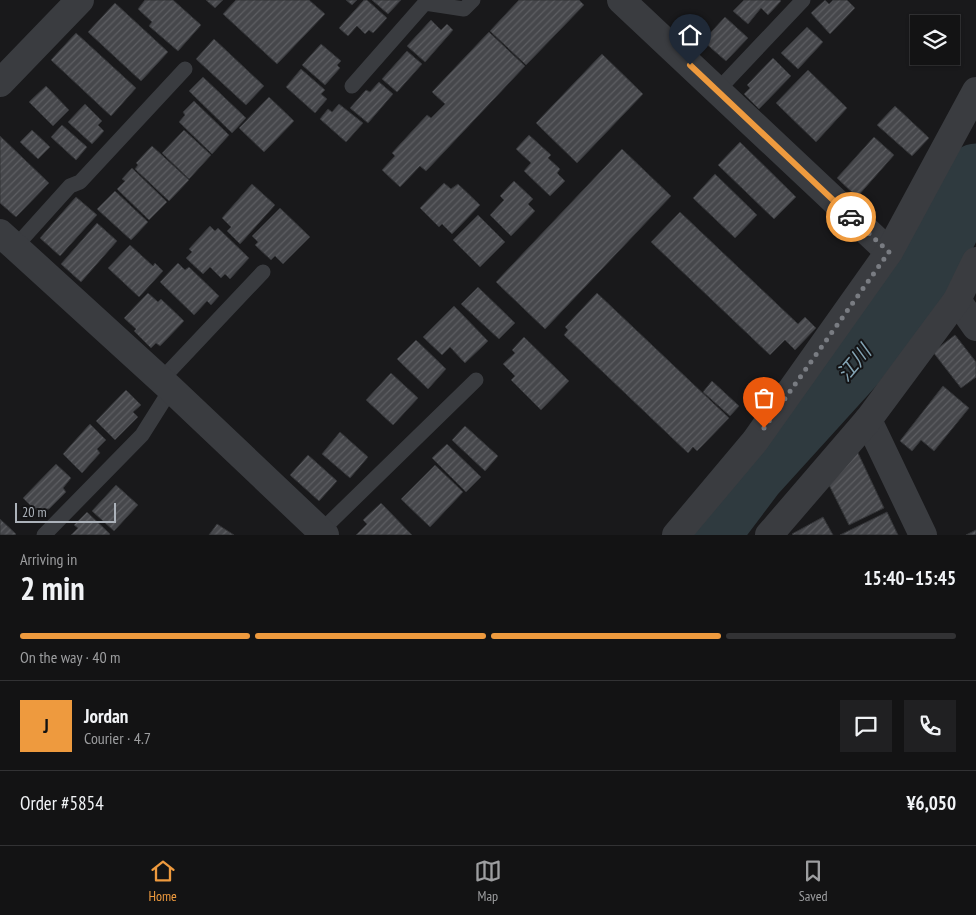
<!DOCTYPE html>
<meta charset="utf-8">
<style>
body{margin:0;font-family:"PT Sans Narrow","Noto Sans JP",sans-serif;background:#202022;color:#f1f3f6;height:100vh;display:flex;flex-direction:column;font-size:19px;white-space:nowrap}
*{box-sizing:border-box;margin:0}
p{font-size:16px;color:#9d9ea0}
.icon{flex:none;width:28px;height:28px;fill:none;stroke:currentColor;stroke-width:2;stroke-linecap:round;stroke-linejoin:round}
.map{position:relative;height:535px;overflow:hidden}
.details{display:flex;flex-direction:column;background:#131314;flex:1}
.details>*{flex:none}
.buttons{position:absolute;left:910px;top:15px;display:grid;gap:10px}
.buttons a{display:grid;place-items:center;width:50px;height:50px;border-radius:0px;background:#131314;box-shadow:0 1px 4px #0004,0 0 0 1px #323234;font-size:25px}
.scale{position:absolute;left:15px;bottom:12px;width:101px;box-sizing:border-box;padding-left:5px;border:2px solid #acb2ba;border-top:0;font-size:14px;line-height:18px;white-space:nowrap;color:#acb2ba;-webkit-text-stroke:4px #141416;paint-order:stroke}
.pin{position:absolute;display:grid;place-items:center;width:42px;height:42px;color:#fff;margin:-51px -21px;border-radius:50% 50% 50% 0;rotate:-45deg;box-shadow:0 0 5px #0007}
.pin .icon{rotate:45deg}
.courier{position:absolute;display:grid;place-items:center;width:50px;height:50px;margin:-25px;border:4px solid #ee9a3e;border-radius:50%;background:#fff;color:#222;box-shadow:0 1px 6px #0007}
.head em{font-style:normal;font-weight:700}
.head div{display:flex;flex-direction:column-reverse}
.head{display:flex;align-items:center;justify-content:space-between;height:85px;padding:0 20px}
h1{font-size:32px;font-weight:700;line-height:38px}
.bar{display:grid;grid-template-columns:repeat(4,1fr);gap:8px 5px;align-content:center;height:60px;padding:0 20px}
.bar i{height:6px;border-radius:4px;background:#323234}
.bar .on{background:#ee9a3e}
.bar p{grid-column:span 4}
.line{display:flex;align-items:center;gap:12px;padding:0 20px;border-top:1px solid #323234}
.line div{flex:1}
.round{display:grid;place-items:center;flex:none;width:52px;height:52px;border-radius:0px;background:#202022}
.menu{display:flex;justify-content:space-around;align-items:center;height:70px;border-top:1px solid #323234;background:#131314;font-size:14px;color:#9d9ea0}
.menu a{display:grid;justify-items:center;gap:2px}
.menu .on{color:#ee9a3e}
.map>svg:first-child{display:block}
</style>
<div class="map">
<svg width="976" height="535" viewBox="0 0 976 535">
<defs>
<pattern id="building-hatch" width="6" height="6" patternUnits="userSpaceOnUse" patternTransform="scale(1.25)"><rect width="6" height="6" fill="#46474b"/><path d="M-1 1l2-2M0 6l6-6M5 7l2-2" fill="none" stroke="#5e5f63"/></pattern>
</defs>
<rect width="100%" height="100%" fill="#19191b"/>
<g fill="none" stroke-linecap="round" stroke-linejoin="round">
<!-- river -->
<path stroke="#2f3a3f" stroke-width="61" d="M709 535 755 474 854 365 931 264 976 174"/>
</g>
<!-- building -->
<g fill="url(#building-hatch)" stroke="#333437">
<path d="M145 0H173L201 25 178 51 149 26 152 22 138 9Z"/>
<path d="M206 0H223L215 8Z"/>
<path d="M236 0H309L325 14 277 64 223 14Z"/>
<path d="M346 0H357L352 5Z"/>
<path d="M364 0H367L387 18 373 33 369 30 365 34 357 26 348 36 339 28Z"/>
<path d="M372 0H401L388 14Z"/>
<path d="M519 0H579L584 5 526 65 490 31Z"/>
<path d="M744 0H780L781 1 768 15 761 8 748 24 733 11Z"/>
<path d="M825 0 829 4 833 0H847L855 8 830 34 811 13Z"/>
<path d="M115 3 168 52 141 81 88 32Z"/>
<path d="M725 17 748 38 726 61 703 41Z"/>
<path d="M431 20 441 30 447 24 453 30 425 62 407 46Z"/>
<path d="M807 27 823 42 798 69 781 53Z"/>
<path d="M489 32 525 66 426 171 420 166 400 187 382 170 395 156 392 153 427 115 431 118 445 104 432 92Z"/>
<path d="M76 33 136 88 111 116 51 60Z"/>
<path d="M214 39 264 86 246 105 196 59Z"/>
<path d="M321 44 341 61 337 65 340 68 325 85 302 65Z"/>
<path d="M407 51 422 64 397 92 382 79Z"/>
<path d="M602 54 643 94 577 163 536 123Z"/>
<path d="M773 58 791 76 759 109 744 94 750 88 747 85Z"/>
<path d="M301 69 325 90 321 94 327 99 315 113 286 87Z"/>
<path d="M808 70 847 108 816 142 776 103Z"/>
<path d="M203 77 246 118 232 133 189 91Z"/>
<path d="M379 82 393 94 368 123 350 108 366 90 370 92Z"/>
<path d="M46 86 69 110 53 126 29 102Z"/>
<path d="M269 97 294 121 264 152 239 128Z"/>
<path d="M194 101 229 135 212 154 179 122 185 115 183 112Z"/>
<path d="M85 104 102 121 98 125 104 131 92 144 68 122Z"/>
<path d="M339 104 363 123 346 142 320 119 328 109 332 112Z"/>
<path d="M895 106 929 138 912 156 877 125Z"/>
<path d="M62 125 87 147 76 160 51 137Z"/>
<path d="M32 130 50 147 38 159 20 142Z"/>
<path d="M184 130 211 155 189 179 162 153Z"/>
<path d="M529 135 551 155 548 158 560 169 557 173 565 181 550 196 524 171 531 163 516 149Z"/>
<path d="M0 136 49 183 16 217 0 203Z"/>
<path d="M874 137 894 155 857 197 837 178Z"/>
<path d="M740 142 796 197 774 219 718 165Z"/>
<path d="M152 146 189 180 169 201 135 169 138 165 136 163Z"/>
<path d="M622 149 671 196 545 329 496 282Z"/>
<path d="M132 168 167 202 149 220 117 189 125 181 122 179Z"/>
<path d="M715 174 757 215 735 238 693 198Z"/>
<path d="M514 181 533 199 528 204 535 211 511 236 490 215 504 200 500 196Z"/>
<path d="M444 183 451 189 458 184 480 205 452 234 442 224 439 227 420 208Z"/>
<path d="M252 184 275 205 240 244 227 231 231 227 222 218Z"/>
<path d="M115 191 148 222 131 240 97 209Z"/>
<path d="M76 197 97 215 60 256 40 238Z"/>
<path d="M280 208 310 237 283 264 275 256 271 260 255 245 258 242 252 236Z"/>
<path d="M680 212 798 324 805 317 816 328 795 350 785 340 770 355 651 242Z"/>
<path d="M478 215 505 242 480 267 453 240Z"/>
<path d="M97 223 117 241 81 282 61 264Z"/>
<path d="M210 226 215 231 218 228 249 258 230 279 225 274 221 278 210 267 203 274 186 258 192 252 189 249Z"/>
<path d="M130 245 153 266 155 263 163 271 139 297 108 268Z"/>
<path d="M178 263 185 270 189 267 219 296 211 305 207 301 194 315 160 282Z"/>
<path d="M478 287 515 323 499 339 461 304Z"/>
<path d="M148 293 158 302 161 299 184 321 160 346 156 343 151 348 134 331 136 329 124 318Z"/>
<path d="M597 293 729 418 697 451 693 447 688 453 564 335 568 330 565 327Z"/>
<path d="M454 306 488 341 465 363 450 347 442 355 423 337Z"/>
<path d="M955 335 976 362V377L961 388 933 352Z"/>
<path d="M524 337 569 381 541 410 511 380 515 376 503 364 515 353 512 350Z"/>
<path d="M416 340 446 369 428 389 397 359Z"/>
<path d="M391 373 418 398 393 425 366 400Z"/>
<path d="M712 381 739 406 730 416 703 392Z"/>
<path d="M943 386 969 408 934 451 921 440 912 451 900 441Z"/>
<path d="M126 390 141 405 133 412 138 417 115 440 96 421Z"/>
<path d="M90 424 106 440 97 449 100 453 82 473 63 454Z"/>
<path d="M465 426 498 456 485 471 452 440Z"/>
<path d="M340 432 368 457 350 478 322 454Z"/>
<path d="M447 444 481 477 466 492 432 458Z"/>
<path d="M857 451 884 508 849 525 829 485Z"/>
<path d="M308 455 337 481 319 501 290 475Z"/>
<path d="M56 464 71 478 63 488 66 492 49 509 35 510 23 498Z"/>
<path d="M435 465 463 492 430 527 401 499Z"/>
<path d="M116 485 138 505 114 531 92 511Z"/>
<path d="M381 503 412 535H356L367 524 363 520Z"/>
<path d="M87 512 110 534 109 535H71L78 528 74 525Z"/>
<path d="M887 512 898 535H840Z"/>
<path d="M823 517 833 535H793L792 534Z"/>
<path d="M0 519 16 534 15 535H0Z"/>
<path d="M217 524 234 535H209Z"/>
<path d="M976 530V535H966Z"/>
</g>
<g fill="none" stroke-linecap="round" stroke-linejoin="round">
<!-- lane -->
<g stroke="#3a3c40" stroke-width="15">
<path d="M352 86 425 3 464 9 473 0"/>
<path d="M717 91 803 0"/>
<path d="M15 247 70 186 80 182 185 69"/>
<path d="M161 380 263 272"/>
<path d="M321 531 476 380"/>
<path d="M44 535 142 435 171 389"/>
</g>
<!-- street -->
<g stroke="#3a3c40" stroke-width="28">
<path d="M621 0 889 252"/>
<path d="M0 83 80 0"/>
<path d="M0 233 171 389 325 535"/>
<path d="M957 300 976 327"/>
<path d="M868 420 923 535"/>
<path d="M676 535 755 441 889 252 976 91"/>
<path d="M769 535 868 420 957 300 976 261"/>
</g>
</g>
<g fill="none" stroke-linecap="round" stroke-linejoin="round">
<!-- done -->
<path stroke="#797c82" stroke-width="5" stroke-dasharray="0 9" d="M764 428 889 252 851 217"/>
<!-- route -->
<path stroke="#ee9a3e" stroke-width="6" d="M690 65 851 217"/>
</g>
<g text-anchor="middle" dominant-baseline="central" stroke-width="4" stroke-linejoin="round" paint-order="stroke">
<!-- water labels -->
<g font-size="20" font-style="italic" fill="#84a4b4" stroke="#141416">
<text transform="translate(854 363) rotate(-50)">江川</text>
</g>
</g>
</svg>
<div class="buttons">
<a><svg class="icon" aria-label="layers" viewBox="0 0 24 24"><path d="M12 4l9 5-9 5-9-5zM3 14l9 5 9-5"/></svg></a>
</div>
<div class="scale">20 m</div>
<div class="pin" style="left:764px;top:428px;background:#ea580c"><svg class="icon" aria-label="bag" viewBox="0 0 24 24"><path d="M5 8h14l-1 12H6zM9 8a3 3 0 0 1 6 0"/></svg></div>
<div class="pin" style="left:690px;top:65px;background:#1f2937"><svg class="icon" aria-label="home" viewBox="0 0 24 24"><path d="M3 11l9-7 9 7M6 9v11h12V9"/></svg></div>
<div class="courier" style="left:851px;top:217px"><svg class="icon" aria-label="car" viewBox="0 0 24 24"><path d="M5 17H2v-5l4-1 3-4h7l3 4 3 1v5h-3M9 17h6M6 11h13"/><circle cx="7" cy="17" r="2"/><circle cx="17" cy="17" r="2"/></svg></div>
</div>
<section class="details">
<div class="head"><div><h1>2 min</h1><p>Arriving in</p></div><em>15:40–15:45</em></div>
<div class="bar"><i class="on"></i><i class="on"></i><i class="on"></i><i></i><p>On the way · 40 m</p></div>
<div class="line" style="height:90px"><b class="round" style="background:#ee9a3e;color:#111">J</b><div><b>Jordan</b><p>Courier · 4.7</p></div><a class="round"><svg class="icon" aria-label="chat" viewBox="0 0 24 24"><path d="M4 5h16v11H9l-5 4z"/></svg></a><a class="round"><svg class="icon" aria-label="phone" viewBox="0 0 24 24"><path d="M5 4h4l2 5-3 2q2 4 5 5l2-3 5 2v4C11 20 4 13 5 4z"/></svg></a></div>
<div class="line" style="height:65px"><div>Order #5854</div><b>¥6,050</b></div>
</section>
<nav class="menu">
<a class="on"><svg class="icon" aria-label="home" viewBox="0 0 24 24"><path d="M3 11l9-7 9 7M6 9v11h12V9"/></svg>Home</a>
<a><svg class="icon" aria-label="map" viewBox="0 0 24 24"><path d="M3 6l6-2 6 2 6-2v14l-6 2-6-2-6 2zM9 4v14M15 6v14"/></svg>Map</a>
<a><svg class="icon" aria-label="saved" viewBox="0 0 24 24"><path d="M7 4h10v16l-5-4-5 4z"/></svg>Saved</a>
</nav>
